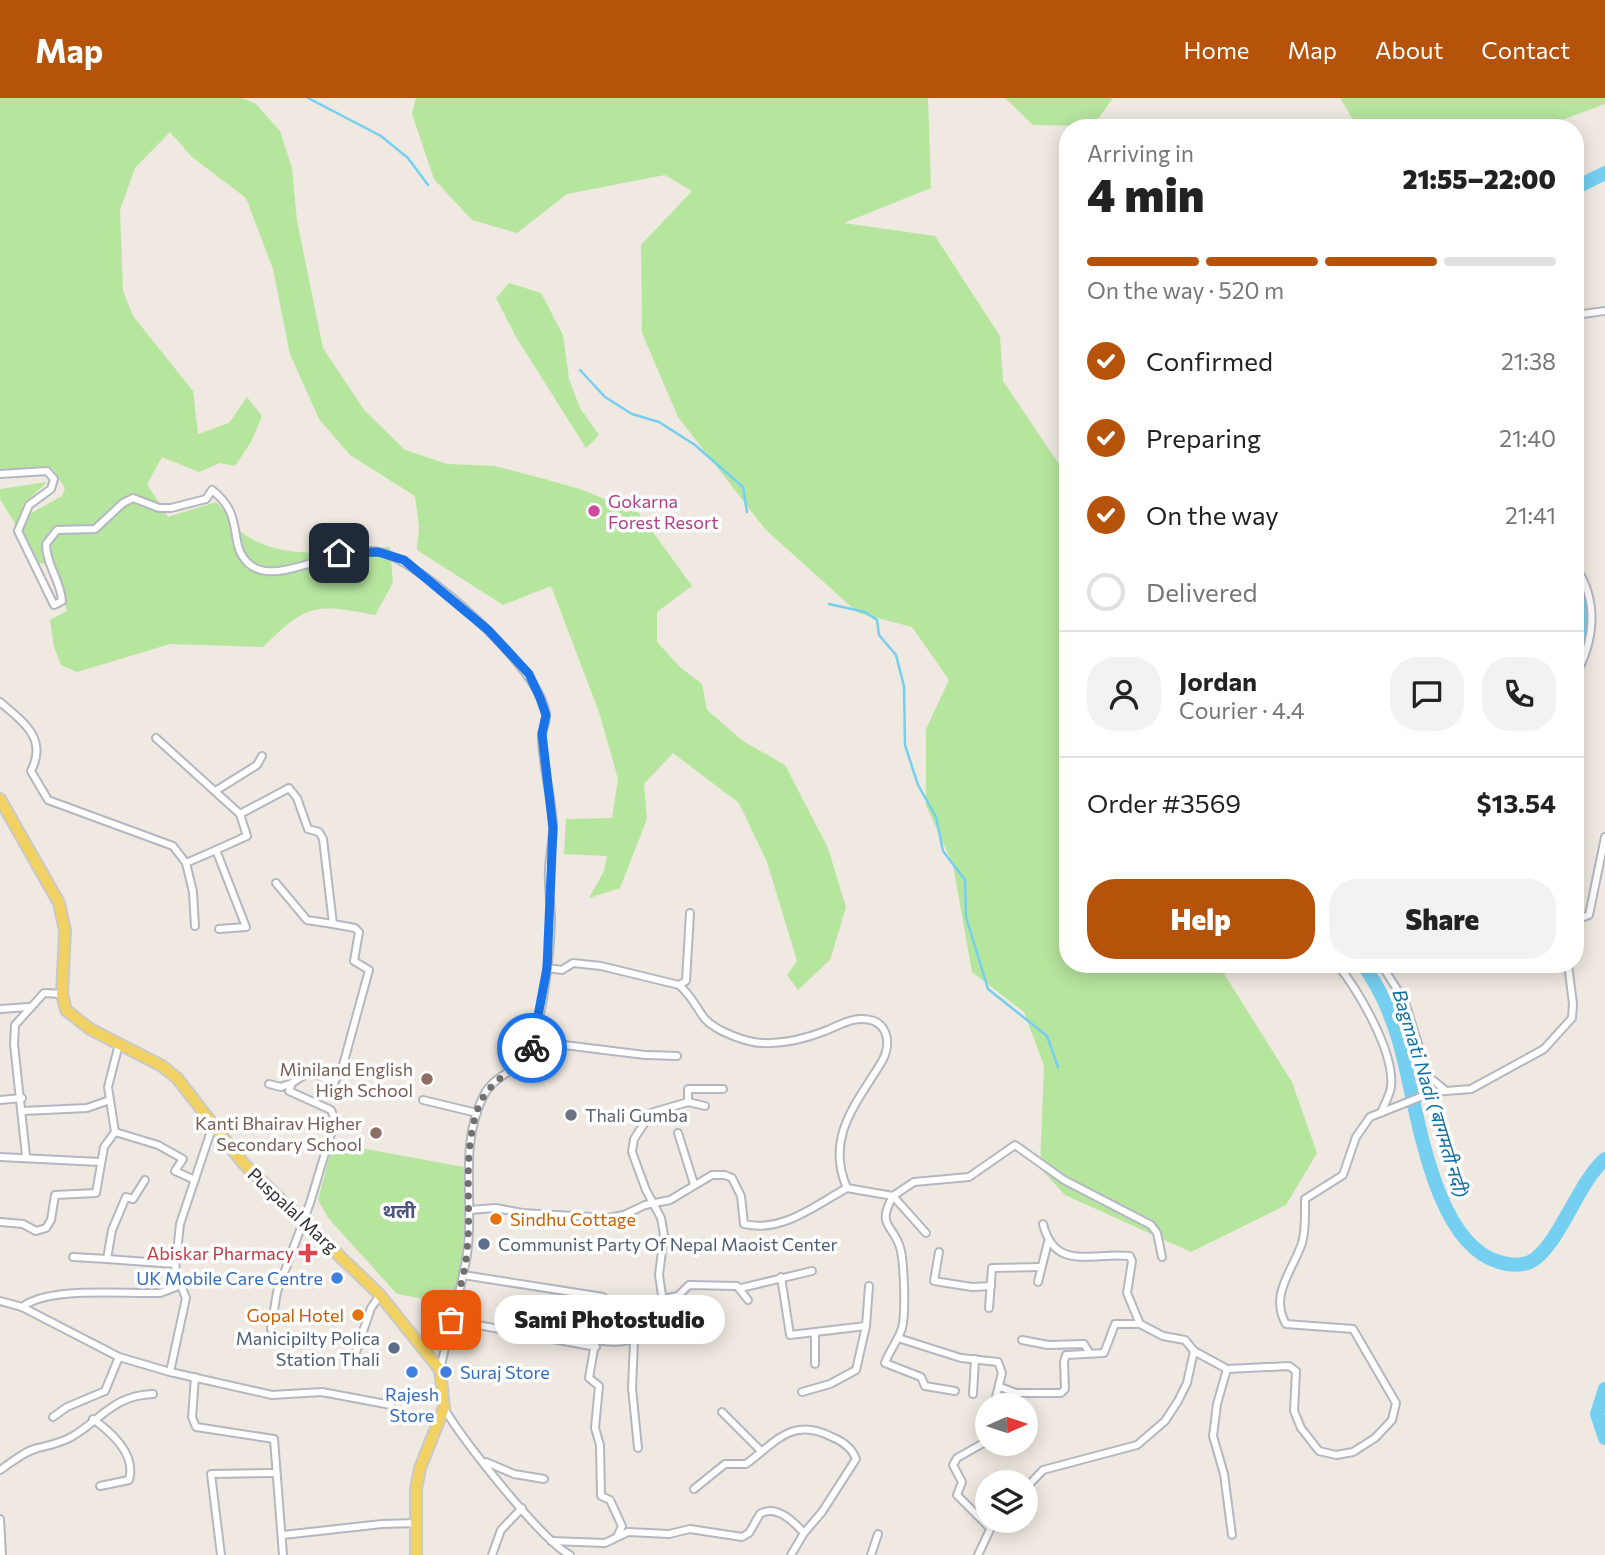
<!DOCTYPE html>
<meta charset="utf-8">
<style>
body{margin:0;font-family:Commissioner,"Noto Sans Devanagari",sans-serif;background:#f2f2f2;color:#222;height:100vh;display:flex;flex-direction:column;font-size:26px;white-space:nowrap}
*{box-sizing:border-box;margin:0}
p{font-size:23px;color:#767676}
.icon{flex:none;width:38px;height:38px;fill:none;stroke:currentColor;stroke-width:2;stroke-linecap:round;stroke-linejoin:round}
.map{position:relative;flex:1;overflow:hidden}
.drawer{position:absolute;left:1059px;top:21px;width:525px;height:854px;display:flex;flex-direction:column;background:#fff;border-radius:28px;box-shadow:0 4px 18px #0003}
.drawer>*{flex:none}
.needle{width:46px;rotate:87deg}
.controls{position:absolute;left:975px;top:1295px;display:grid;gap:14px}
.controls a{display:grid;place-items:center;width:63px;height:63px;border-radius:50%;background:#fff;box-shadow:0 4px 18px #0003;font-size:35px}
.pin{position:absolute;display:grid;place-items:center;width:60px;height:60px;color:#fff;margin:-30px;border-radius:14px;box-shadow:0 4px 10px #0006}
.courier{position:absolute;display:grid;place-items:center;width:70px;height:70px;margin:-35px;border:5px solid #1a73e8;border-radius:50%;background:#fff;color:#222;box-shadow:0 2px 9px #0007}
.bubble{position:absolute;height:49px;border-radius:24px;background:#fff;box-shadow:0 4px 18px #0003;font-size:23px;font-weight:800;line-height:49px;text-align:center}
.overview em{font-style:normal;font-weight:800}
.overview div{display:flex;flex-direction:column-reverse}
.overview{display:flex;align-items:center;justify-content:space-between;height:119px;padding:0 28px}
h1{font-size:46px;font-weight:800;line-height:52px}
.bar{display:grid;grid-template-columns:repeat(4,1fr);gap:10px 7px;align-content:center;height:84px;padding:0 28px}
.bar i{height:9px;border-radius:5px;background:#e0e0e0}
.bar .on{background:#b45309}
.bar p{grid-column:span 4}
.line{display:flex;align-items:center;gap:18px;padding:0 28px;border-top:2px solid #e0e0e0}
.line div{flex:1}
.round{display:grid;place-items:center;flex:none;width:74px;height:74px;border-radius:28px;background:#f2f2f2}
ol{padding:0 28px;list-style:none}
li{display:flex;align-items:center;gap:21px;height:77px}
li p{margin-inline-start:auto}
li .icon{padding:7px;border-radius:50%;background:#b45309;color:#fff;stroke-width:4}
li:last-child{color:#767676}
li i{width:38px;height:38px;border:4px solid #e0e0e0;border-radius:50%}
.cta{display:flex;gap:14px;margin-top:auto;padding:14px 28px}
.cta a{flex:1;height:80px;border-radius:28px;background:#b45309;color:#fff;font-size:28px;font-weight:800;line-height:80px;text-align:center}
.cta a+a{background:#f2f2f2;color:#222}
header{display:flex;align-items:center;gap:42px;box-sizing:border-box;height:98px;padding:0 35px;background:#b45309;color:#fff}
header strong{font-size:33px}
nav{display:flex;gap:38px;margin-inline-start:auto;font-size:24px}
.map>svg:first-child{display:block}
</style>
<header>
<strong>Map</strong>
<nav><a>Home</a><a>Map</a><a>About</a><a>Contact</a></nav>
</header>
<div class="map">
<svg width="1605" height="1457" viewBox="0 0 1605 1457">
<rect width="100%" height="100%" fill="#efe9e1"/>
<!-- green -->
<g fill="#b6e59e">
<path d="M0 0H243L256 6 280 33 292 70 297 123 323 250 365 313 405 352 447 366 494 368 537 379 580 391 639 415 692 488 657 514V544L680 569 702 586 707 612 743 643 785 667 828 750 846 809 830 862 798 892 787 877 797 863 767 764 739 705 673 655 644 686 647 721 620 790 589 800 604 773 607 758 564 756 566 721 612 720 618 681 599 614 551 488 503 507 417 452 419 429 415 398 350 357 319 321 290 256 273 171 246 100 192 59 170 34 135 70 120 112 123 193 133 218 193 293 198 336 229 325 247 299 262 318 251 344 235 368 220 365 199 374 162 359 147 386 168 419 216 404C226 413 234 430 245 437 287 465 342 452 390 449L393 485 375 517C315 505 306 506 263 549L170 546 77 574 61 567 54 549 50 522 67 513 54 467 39 465 0 401V391L47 384 22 408 28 417 62 398 65 390 52 370 0 375Z"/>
<path d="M416 0H928L931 90 844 125 935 138 1000 238 1003 283 1067 378 1068 866H1218L1292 984 1317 1055 1286 1107 1191 1154 1065 1097 1040 1070 1044 968 1024 914 972 874 953 767 926 707V631L949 582 912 529 858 515 765 431 678 319 642 235 641 147 692 93 665 77 567 96 517 135 472 122 434 81 412 16Z"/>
<path d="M1005 0H1113L1093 28 1033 27Z"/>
<path d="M1340 0H1605V6L1554 25 1551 30H1358Z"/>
<path d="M509 185 541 195 563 237 569 281 580 310 599 337 586 350 516 239 496 200Z"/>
<path d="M333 1045 469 1070 461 1172 452 1206 397 1196 329 1121 318 1102Z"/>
</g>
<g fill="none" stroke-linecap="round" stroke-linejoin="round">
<!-- stream -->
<g stroke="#75cff0" stroke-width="2.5">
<path d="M308 0 381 38 408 60 428 87"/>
<path d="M580 272 605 299 632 316 659 324 695 347 743 389 747 414"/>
<path d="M829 506 865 514 877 522 879 537 896 557 904 588 905 647 918 687 936 719 943 753 965 782 966 819 988 891 1047 938 1058 969"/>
</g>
<!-- river -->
<g stroke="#75cff0" stroke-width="14">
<path d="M1575 90 1605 75"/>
<path d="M1575 487C1581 508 1582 526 1575 547"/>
<path d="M1363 866C1381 893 1390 913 1399 943 1417 1003 1430 1144 1499 1164 1508 1167 1520 1168 1530 1164 1558 1150 1578 1084 1605 1061"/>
<path d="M1605 1291 1597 1316 1605 1340"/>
</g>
<!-- street casing -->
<g stroke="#b4b7c1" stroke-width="10">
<g id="street">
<path d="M1575 217 1605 213"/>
<path d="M0 376 47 373 54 381 51 391 29 407 18 433 54 507 62 503C61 483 46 467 46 446L57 432 95 431 123 405 133 400 159 410H171L206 401 212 392C246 418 227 445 248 465 276 492 338 444 380 454 422 464 543 572 546 617 547 624 542 631 542 638 542 668 552 698 553 728 553 742 550 756 549 770 548 788 551 806 551 823 550 864 542 915 531 955 519 972 494 977 484 997 458 1047 475 1104 467 1156 461 1195 448 1233 440 1272"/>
<path d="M1575 468C1599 503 1595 542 1575 578"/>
<path d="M0 604C23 624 48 640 31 673L48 702 173 748 186 765"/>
<path d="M156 640 240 716"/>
<path d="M217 692 257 667 262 658"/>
<path d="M276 785 307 822 333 826"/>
<path d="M1575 822 1589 817 1605 739"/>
<path d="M195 828 193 794 186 765 216 752"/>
<path d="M219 831 246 829 216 752 247 738 240 716 289 690 297 700 308 731 319 734 323 741 333 826 355 830 359 834 354 863 369 872 343 967 334 985 309 974 292 985 289 993 331 1012 335 1022 310 1105 277 1194 271 1231"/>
<path d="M1337 866C1358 892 1395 954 1391 989 1390 997 1384 1007 1381 1015"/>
<path d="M1381 866 1405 904 1428 978 1445 992"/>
<path d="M547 870 562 872 573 865 601 868 679 887 686 883 690 815"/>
<path d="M679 887C691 897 696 909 705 921 716 933 747 945 763 945 783 946 807 940 825 933 836 929 848 921 860 921 888 920 893 945 881 965 856 1006 825 1040 847 1090L893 1098 914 1084 969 1079 1015 1047 1064 1082 1151 1127 1157 1135 1162 1159"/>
<path d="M0 911 28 909"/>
<path d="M534 945 545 949 564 947 645 957"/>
<path d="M648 957 677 958"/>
<path d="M269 986 281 989 292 985"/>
<path d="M0 1002 22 1000"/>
<path d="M423 1002 477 1015"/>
<path d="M688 1004 705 1008"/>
<path d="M23 1013 87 1010 107 1003"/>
<path d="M115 1034 108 989 119 946"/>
<path d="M678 1035 694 1086"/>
<path d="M26 1058 14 946 15 927 44 895 62 896"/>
<path d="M0 1059 100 1064"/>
<path d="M145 1082 133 1101 126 1099 112 1132 107 1161 175 1166"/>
<path d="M469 1112 496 1110 522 1115 608 1120 624 1117 645 1107 670 1102 712 1077H725L732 1080 741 1098 744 1126C782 1135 814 1108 847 1090"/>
<path d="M0 1124 23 1126 36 1133 46 1130 51 1122 55 1097 96 1095 104 1049 115 1034 158 1047 183 1061 175 1073 195 1082"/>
<path d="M1043 1126C1055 1174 1092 1154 1130 1158L1132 1163 1127 1195 1140 1226 1163 1238 1185 1242 1194 1253 1227 1271 1217 1306 1213 1338 1224 1376 1232 1437"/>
<path d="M926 1135 893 1098C875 1130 895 1126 901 1153 904 1169 906 1215 902 1230 898 1243 889 1253 885 1265L921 1279 925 1288 955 1293"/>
<path d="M939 1154 934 1183 972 1189 991 1188"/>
<path d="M73 1159 107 1161"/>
<path d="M463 1177 603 1199 589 1280 599 1288 595 1330 600 1347 601 1398 610 1402 622 1428 618 1437"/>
<path d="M781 1179 790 1237 866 1228"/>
<path d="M1038 1184 1048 1144"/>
<path d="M741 1190 812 1173"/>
<path d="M662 1201 678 1198 689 1187 737 1188 748 1202"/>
<path d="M0 1203 22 1209 119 1259 170 1274 272 1297 322 1294 391 1307"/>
<path d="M22 1209C49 1188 124 1196 160 1195L176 1189 178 1183"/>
<path d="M989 1210 992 1170 1041 1169"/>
<path d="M451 1222 596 1249"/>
<path d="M815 1235V1266"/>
<path d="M898 1240 961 1260 998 1264 1002 1275 994 1307"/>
<path d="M597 1242C629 1248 648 1239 664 1211L659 1177 664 1137 661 1120 646 1092 632 1054 634 1041 651 1015 688 1004V991H723"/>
<path d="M1022 1242 1048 1247 1084 1246 1089 1254"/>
<path d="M634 1243 632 1290 638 1350"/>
<path d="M352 1266 371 1210 380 1197"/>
<path d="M1227 1271 1289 1268 1296 1273 1294 1313 1301 1330 1319 1353 1336 1357 1353 1354 1375 1340 1392 1322 1396 1305 1353 1231 1286 1226C1269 1197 1293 1172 1302 1145 1306 1131 1305 1115 1305 1101L1343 1077 1356 1039 1370 1019 1433 994 1471 991 1544 951 1572 920 1573 906 1568 866"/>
<path d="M170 1274 186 1200 175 1173 180 1126 213 1027"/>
<path d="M195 1279 192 1319 196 1329 274 1341 283 1457"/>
<path d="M1000 1289 1016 1295H1061L1065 1291 1064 1264 1066 1257 1104 1255 1115 1226H1140"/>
<path d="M802 1294 830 1286 856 1272 866 1228 869 1188"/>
<path d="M973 1296 975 1261"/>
<path d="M444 1310C462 1341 541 1442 570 1457"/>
<path d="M722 1314 760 1352"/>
<path d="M53 1319 67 1309 105 1293 119 1259"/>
<path d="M93 1321C111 1334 137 1356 129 1382L100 1388"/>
<path d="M987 1343 957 1360 953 1367 962 1384 957 1397 989 1429"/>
<path d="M486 1364 514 1376 544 1381"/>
<path d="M0 1372C11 1365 24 1353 38 1350 50 1347 62 1345 73 1338 102 1320 115 1297 153 1296"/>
<path d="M1026 1390 1043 1372 1137 1347 1165 1323 1178 1303 1187 1285 1194 1253"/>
<path d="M694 1391 725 1366H746C775 1345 792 1318 832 1339 842 1343 852 1350 856 1361L822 1414 804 1435"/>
<path d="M0 1421 2 1457"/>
<path d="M283 1437 382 1426 417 1425"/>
<path d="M551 1443 605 1445 628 1434 669 1436 690 1431 742 1439 749 1435 760 1416C776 1406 793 1423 804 1435L791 1457"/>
<path d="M221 1457 211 1376 275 1375"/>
<path d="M492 1457 501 1432 522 1410"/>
<path d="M871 1457 878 1436"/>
<path d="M978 1457 994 1423"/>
</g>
</g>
<!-- primary casing -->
<g stroke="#c9c9c9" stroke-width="14">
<path id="primary" d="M0 701 59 805 65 833 62 896 66 912 90 931 162 968 177 980 243 1065 380 1197 440 1272 444 1310 420 1370 416 1391V1457"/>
</g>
<!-- street -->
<use href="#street" stroke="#fff" stroke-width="6"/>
<!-- primary -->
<use href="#primary" stroke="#f2d163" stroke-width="10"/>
</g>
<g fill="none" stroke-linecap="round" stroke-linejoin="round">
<!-- done -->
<path stroke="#726f6d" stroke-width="7" stroke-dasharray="0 12.6" d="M451 1222C457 1200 465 1177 467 1153 472 1107 462 1059 477 1013 489 976 526 970 532 950"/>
<!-- route -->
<path stroke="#1a73e8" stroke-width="9" d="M339 455 378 454 404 462 488 532 529 576 540 600 546 617 542 636 553 730 547 870 532 950"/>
</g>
<!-- markers -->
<circle fill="#d1479c" stroke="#fff" stroke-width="2.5" cx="594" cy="413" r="7"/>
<g fill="#8d6e63" stroke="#fff" stroke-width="2.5">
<circle cx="427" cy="981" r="7"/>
<circle cx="376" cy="1035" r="7"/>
</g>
<circle fill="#6b7280" stroke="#fff" stroke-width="2.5" cx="571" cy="1017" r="7"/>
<g fill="#e8710a" stroke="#fff" stroke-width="2.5">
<circle cx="496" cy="1121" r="7"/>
<circle cx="358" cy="1217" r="7"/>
</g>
<g fill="#5c6f8a" stroke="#fff" stroke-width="2.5">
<circle cx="484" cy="1146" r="7"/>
<circle cx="394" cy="1250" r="7"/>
</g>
<path fill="#e0444e" stroke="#fff" stroke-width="2.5" d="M304.5 1144.5h7v7h7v7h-7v7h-7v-7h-7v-7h7z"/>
<g fill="#3f7fe0" stroke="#fff" stroke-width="2.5">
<circle cx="337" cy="1180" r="7"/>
<circle cx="412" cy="1274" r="7"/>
<circle cx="446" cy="1274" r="7"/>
</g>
<g text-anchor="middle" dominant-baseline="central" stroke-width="7" stroke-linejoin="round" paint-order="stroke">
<!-- hotel labels -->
<g font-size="18" fill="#b23c85" stroke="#fff" text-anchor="start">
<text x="608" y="403">Gokarna<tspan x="608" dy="21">Forest Resort</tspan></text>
</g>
<!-- education labels -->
<g font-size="18" fill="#785e54" stroke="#fff" text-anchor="end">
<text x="413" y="971">Miniland English<tspan x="413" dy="21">High School</tspan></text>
<text x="362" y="1025">Kanti Bhairav Higher<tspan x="362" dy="21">Secondary School</tspan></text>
</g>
<!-- worship labels -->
<g font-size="18" fill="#5b616d" stroke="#fff" text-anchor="start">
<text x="585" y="1017">Thali Gumba</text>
</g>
<!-- street labels -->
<g font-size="18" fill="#2e2e2e" stroke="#fff">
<text transform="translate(293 1112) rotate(43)">Puspalal Marg</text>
</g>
<!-- food labels -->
<g font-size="18" fill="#c56008" stroke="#fff" text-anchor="start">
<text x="510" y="1121">Sindhu Cottage</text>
<text x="344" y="1217" text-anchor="end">Gopal Hotel</text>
</g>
<!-- service labels -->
<g font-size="18" fill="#4e5e75" stroke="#fff" text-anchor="start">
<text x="498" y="1146">Communist Party Of Nepal Maoist Center</text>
<text x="380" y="1240" text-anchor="end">Manicipilty Polica<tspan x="380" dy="21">Station Thali</tspan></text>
</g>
<!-- health labels -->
<g font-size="18" fill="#be3a42" stroke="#fff" text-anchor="end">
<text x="294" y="1155">Abiskar Pharmacy</text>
</g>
<!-- shop labels -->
<g font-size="18" fill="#366cbe" stroke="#fff" text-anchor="end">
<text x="323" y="1180">UK Mobile Care Centre</text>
<text x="460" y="1274" text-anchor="start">Suraj Store</text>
<text x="412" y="1296" text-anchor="middle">Rajesh<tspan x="412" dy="21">Store</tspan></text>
</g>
<!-- water labels -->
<g font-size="19" font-style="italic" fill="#0d6fa3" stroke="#fff">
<text transform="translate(1431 995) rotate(73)">Bagmati Nadi (बागमती नदी)</text>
</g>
<!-- neighbourhood labels -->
<g font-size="19" font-weight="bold" fill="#4d5680" stroke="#fff">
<text x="399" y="1112">थली</text>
</g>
</g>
</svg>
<div class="controls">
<a><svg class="needle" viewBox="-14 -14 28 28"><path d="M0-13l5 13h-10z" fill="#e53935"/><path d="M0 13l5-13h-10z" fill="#767676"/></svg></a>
<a><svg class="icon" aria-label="layers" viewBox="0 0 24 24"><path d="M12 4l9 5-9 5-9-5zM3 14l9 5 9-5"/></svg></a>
</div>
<div class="pin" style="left:451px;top:1222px;background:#ea580c"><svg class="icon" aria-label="bag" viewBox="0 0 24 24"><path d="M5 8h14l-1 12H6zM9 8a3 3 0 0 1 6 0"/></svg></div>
<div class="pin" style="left:339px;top:455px;background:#1f2937"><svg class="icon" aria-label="home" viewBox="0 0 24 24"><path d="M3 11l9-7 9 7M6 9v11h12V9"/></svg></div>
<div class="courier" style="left:532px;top:950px"><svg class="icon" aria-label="bike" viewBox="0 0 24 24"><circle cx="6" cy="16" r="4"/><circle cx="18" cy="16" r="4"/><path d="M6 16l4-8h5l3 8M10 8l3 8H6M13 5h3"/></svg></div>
<div class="bubble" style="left:494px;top:1197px;width:231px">Sami Photostudio</div>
<section class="drawer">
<div class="overview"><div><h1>4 min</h1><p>Arriving in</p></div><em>21:55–22:00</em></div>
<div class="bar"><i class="on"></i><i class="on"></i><i class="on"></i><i></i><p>On the way · 520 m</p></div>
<ol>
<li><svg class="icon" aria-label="check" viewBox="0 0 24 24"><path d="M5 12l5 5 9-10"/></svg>Confirmed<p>21:38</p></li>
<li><svg class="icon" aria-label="check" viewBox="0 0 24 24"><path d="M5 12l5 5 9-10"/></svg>Preparing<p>21:40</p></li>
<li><svg class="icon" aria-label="check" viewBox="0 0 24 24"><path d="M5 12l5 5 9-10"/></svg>On the way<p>21:41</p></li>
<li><i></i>Delivered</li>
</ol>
<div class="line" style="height:126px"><a class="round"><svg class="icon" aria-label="person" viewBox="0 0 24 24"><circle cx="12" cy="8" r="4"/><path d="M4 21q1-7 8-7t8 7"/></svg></a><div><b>Jordan</b><p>Courier · 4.4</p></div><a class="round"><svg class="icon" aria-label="chat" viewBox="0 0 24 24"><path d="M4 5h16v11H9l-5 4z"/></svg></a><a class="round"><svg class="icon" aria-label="phone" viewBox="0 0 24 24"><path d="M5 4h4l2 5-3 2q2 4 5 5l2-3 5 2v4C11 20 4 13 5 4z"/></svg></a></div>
<div class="line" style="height:91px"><div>Order #3569</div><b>$13.54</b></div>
<div class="cta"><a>Help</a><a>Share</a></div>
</section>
</div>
